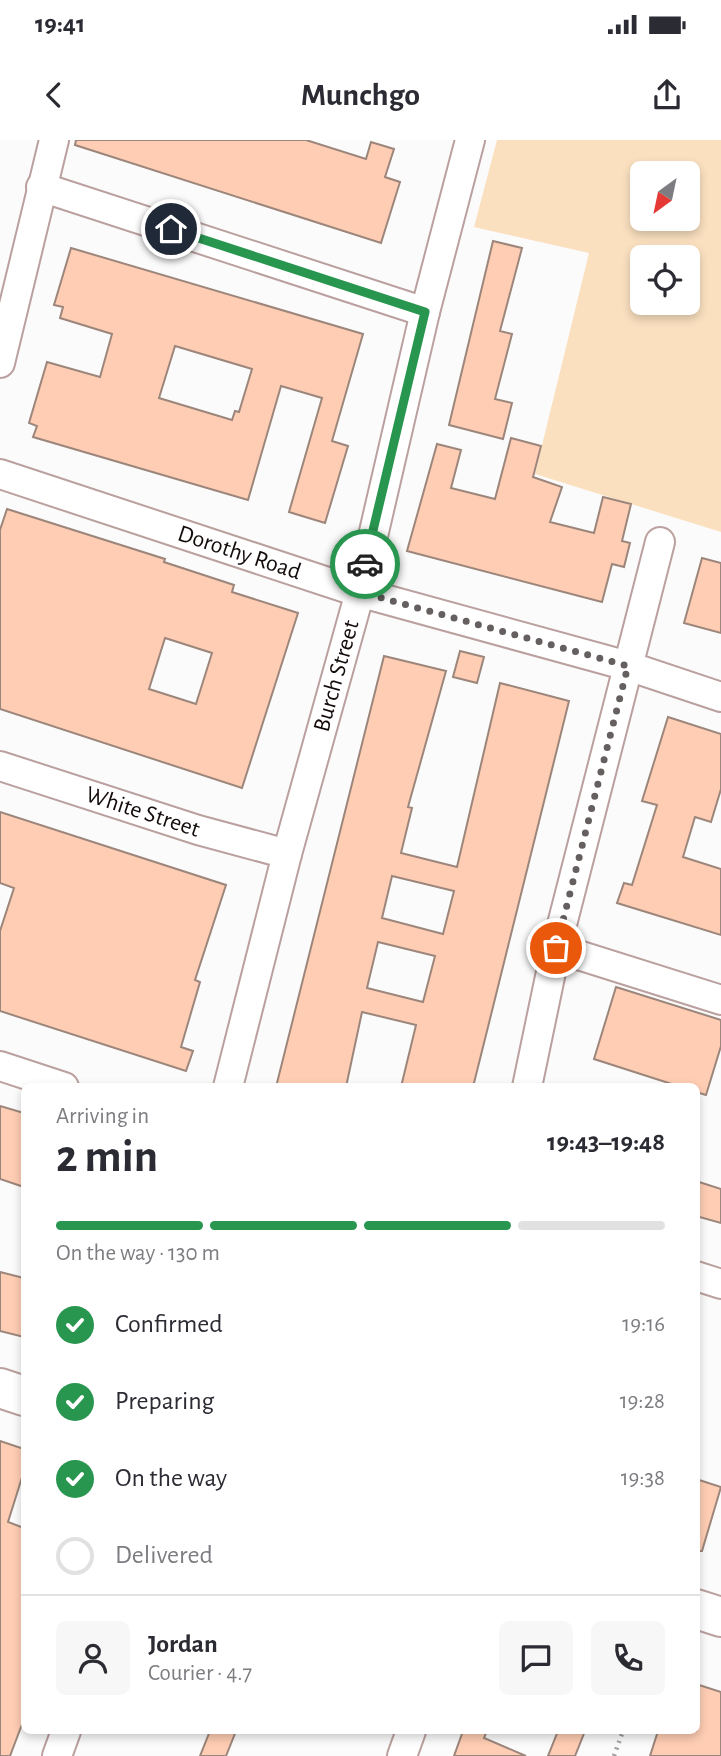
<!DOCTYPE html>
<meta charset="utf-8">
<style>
body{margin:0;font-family:"Alegreya Sans",sans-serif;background:#f7f7f7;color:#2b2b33;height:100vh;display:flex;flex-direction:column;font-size:26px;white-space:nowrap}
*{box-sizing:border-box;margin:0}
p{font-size:23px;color:#7c7c81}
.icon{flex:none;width:38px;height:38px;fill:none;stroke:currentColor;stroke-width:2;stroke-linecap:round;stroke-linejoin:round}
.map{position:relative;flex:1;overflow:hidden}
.details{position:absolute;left:21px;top:943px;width:679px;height:651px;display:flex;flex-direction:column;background:#fff;border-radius:10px;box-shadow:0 4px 10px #0003}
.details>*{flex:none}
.needle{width:46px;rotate:213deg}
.controls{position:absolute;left:630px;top:21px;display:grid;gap:14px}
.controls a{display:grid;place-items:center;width:70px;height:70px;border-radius:10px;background:#fff;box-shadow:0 4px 10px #0003;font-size:35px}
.pin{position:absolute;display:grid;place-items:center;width:60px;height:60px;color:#fff;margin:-30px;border:4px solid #fff;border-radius:50%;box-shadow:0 2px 7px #0007}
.courier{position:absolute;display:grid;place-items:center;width:70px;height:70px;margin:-35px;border:5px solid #299650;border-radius:50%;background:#fff;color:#222;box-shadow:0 2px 9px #0007}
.head em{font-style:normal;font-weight:600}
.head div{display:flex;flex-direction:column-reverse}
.head{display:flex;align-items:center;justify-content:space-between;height:119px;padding:0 35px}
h1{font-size:46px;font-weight:600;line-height:52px}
.bar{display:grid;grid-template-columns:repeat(4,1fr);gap:10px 7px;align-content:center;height:84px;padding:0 35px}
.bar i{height:9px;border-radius:5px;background:#e1e1e2}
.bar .on{background:#299650}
.bar p{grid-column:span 4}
.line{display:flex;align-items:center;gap:18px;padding:0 35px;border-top:2px solid #e1e1e2}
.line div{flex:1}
.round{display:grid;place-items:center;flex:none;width:74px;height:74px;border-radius:10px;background:#f7f7f7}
ol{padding:0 35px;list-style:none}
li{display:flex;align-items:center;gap:21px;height:77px}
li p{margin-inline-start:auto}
li .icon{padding:7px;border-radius:50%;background:#299650;color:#fff;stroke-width:4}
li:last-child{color:#7c7c81}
li i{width:38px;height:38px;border:4px solid #e1e1e2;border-radius:50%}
.status{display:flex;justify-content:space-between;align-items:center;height:49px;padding:0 35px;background:#fff;direction:ltr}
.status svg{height:19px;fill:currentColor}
header{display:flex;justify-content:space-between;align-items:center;height:91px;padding:0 35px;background:#fff;font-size:32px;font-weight:600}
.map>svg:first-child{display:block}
</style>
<div class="status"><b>19:41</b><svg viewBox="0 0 49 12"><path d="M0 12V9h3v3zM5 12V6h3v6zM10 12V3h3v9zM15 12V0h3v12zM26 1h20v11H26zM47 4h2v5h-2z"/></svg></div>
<header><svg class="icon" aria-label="back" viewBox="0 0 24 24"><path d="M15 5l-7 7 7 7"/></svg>Munchgo<svg class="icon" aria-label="share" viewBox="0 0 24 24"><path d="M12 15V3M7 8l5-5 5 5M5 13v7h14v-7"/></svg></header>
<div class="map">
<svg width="721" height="1616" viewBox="0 0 721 1616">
<rect width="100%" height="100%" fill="#fbfbfb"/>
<!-- green -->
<path fill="#fae0bf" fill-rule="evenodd" d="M497 0H721V392L535 334 589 113 474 87ZM642 33H688V79H642ZM642 117H688V163H642Z"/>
<!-- building -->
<g fill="#fecdb3" stroke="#9c867b" stroke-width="2" fill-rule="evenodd">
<path d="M76 0H306L366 19 371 2 394 9 385 37 400 42 381 103 75 5Z"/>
<path d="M493 101 522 108 500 191 512 194 495 259 512 263 503 299 449 285Z"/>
<path d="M71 108 363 194 332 301 348 306 325 383 289 372 322 258 281 246 248 360 33 297 37 286 29 283 47 222 100 237 112 194 60 178 63 167 54 165ZM175 206 252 229 239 272 235 271 232 280 159 258Z"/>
<path d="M511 298 541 306 533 337 562 347 550 382 594 393 603 357 631 364 622 401 630 403 624 427 612 424 602 462 407 411 437 304 461 310 451 348 495 359Z"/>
<path d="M7 369 165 419 164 422 234 445 232 452 298 473 242 648 0 569V390ZM165 498 212 513 196 564 149 549Z"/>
<path d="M702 418 721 423V493L684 483Z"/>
<path d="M460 511 484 517 477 543 453 537Z"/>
<path d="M384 516 446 531 408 667 412 668 401 713 457 727 500 543 569 561 486 895 473 947H401L416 885 362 872 346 947H276ZM392 736 454 751 443 794 382 778ZM378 802 435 816 423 862 367 848Z"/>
<path d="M668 577 721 594V649L711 682 695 677 683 717 721 729V795L617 763 624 743 632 745 657 665 642 661Z"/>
<path d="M0 672 226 745 195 840 200 842 181 907 193 911 186 931 0 871V791L14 748 0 743Z"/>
<path d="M616 847 721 880V906L706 955 696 952V947H681L594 919Z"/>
<path d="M0 966 24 973V1047L0 1039Z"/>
<path d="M696 1041 721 1049V1083L696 1076Z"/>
<path d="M0 1132 24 1138V1197L0 1191Z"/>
<path d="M0 1301 24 1309V1331L8 1382 24 1388V1579L10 1616H0Z"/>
<path d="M696 1339 721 1347 702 1411H696Z"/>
<path d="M696 1544 721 1552V1616H650L658 1591H696Z"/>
<path d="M210 1591H236L226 1616H200Z"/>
<path d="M463 1591H487L484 1598 526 1616H454Z"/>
<path d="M558 1591H585L575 1616H548Z"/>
</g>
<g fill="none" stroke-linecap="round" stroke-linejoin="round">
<!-- minor casing -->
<g stroke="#baa09e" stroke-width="32">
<g id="minor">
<path d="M41 47 425 172"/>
<path d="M0 223 54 0"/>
<path id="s1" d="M0 334 355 451 628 526 721 557"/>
<path id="s2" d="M0 626 198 690 287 714"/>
<path d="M556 808 721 860"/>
<path d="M0 926 64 947"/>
<path id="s3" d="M228 947 287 714 360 452 425 172 470 0"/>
<path d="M527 947 556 808 660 402"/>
<path d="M696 1136 721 1144"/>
<path d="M57 1616 66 1591"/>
<path d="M402 1616 411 1591"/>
</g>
</g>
<!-- secondary casing -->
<g stroke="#baa09e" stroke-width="42">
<g id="secondary">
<path d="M0 1248 24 1256"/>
<path d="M696 1469 721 1477"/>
</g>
</g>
<!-- path -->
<path stroke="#a19d9d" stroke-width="4.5" stroke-dasharray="2 5" stroke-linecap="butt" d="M614 1616 623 1591"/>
<!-- minor -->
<use href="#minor" stroke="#fff" stroke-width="28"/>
<!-- secondary -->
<use href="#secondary" stroke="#fff" stroke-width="38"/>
</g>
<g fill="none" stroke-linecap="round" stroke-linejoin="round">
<!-- done -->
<path stroke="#655f5f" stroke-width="7" stroke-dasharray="0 12.6" d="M365 424 360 452 628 526 556 808"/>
<!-- route -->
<path stroke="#299650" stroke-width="9" d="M171 89 425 172 365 424"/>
</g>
<g text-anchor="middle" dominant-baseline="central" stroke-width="6" stroke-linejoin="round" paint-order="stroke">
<!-- street labels -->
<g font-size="24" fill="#140b0b" stroke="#fff">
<text stroke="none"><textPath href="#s1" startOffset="252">Dorothy Road</textPath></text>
<text stroke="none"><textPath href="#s3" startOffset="425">Burch Street</textPath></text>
<text stroke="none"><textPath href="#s2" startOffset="150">White Street</textPath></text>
</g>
</g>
</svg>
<div class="controls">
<a><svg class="needle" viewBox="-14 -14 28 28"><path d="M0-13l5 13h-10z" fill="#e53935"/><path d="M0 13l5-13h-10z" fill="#7c7c81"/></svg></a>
<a><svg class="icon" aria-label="locate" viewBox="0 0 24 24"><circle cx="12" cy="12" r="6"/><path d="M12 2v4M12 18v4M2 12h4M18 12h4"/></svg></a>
</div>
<div class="pin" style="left:556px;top:808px;background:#ea580c"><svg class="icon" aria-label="bag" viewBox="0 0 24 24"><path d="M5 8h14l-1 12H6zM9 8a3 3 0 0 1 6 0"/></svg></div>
<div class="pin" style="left:171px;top:89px;background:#1f2937"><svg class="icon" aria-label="home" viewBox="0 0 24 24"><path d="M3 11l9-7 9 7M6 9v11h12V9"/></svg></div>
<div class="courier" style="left:365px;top:424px"><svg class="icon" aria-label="car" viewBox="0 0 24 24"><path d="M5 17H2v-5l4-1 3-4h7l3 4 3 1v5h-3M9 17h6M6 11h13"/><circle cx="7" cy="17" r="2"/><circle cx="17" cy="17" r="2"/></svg></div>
<section class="details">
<div class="head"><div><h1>2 min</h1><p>Arriving in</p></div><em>19:43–19:48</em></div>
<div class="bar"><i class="on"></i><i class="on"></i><i class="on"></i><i></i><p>On the way · 130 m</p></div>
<ol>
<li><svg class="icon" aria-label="check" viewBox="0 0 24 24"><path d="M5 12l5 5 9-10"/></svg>Confirmed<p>19:16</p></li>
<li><svg class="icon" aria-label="check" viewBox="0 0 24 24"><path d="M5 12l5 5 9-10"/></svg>Preparing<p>19:28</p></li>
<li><svg class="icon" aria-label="check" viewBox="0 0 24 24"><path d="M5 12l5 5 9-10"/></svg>On the way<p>19:38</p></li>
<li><i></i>Delivered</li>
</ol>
<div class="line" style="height:126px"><a class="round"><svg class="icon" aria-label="person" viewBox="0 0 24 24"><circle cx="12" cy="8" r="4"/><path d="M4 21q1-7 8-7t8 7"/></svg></a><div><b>Jordan</b><p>Courier · 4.7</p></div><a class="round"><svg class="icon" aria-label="chat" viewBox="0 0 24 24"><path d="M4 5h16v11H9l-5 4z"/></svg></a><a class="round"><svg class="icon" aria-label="phone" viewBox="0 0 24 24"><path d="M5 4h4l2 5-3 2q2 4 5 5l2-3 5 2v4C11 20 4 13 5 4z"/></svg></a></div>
</section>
</div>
